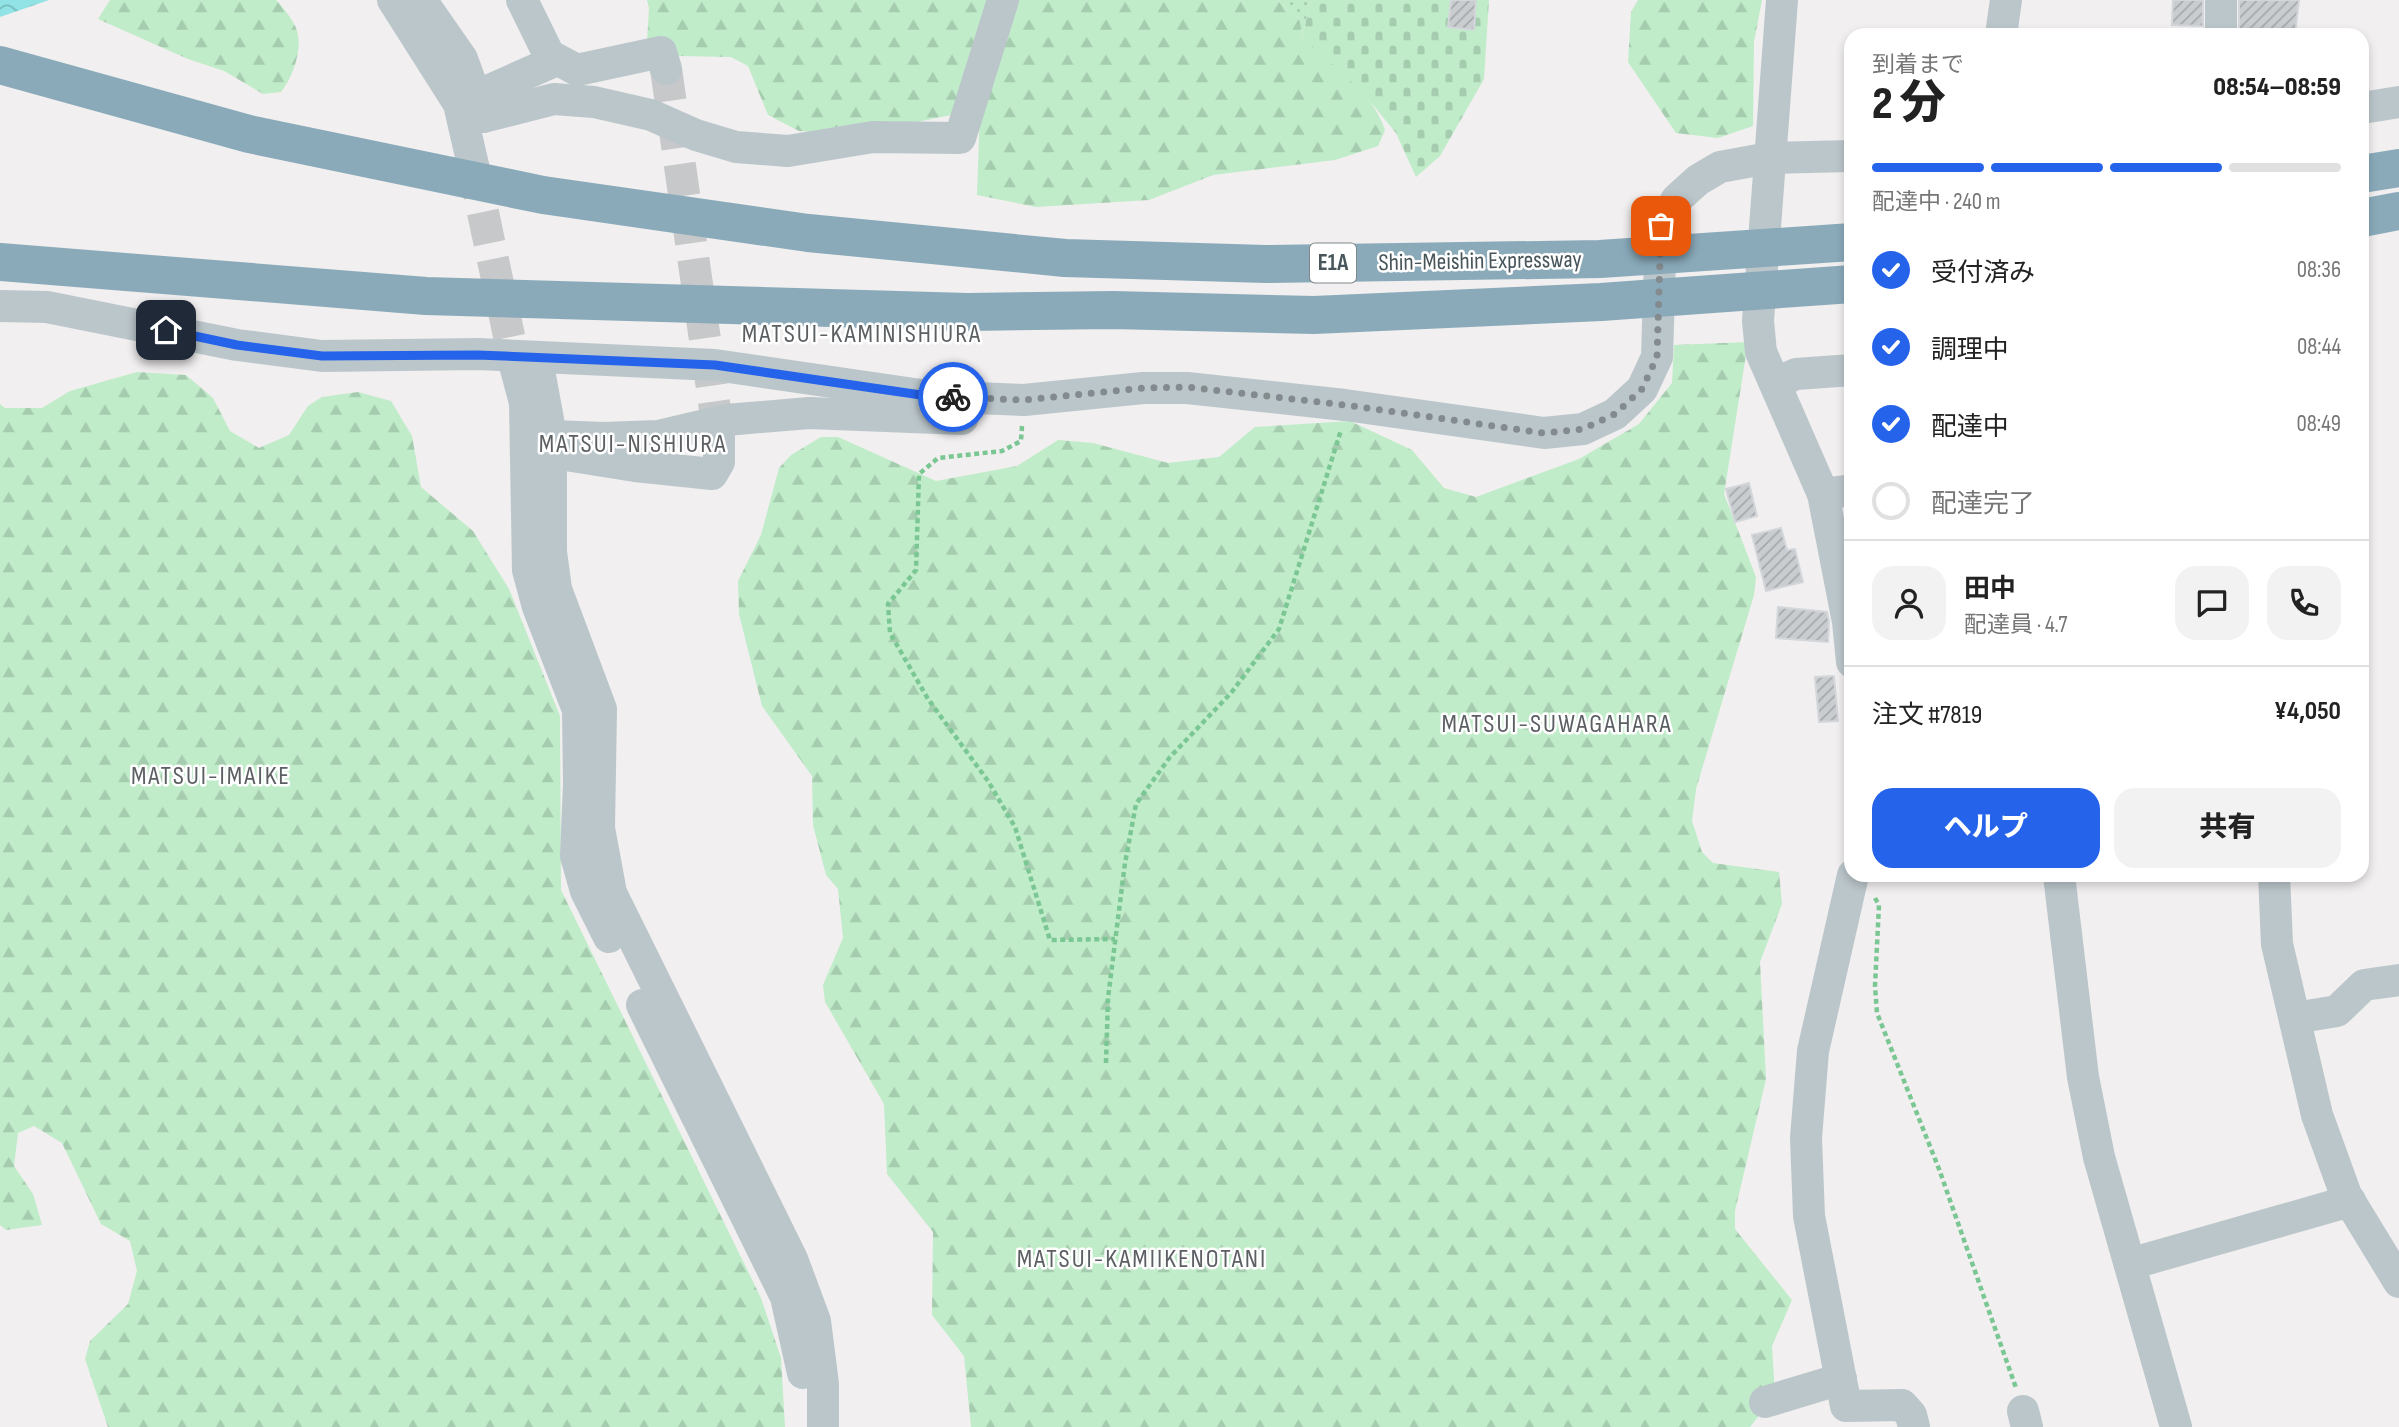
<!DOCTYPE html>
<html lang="ja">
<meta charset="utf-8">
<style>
body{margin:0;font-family:"Sofia Sans Condensed","Noto Sans JP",sans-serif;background:#f2f2f2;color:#222;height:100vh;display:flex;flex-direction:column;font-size:26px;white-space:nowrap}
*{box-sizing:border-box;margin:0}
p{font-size:23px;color:#767676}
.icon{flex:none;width:38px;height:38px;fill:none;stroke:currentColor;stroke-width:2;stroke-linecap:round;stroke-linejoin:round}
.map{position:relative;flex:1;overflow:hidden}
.panel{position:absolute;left:1844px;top:28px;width:525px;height:854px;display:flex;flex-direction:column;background:#fff;border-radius:21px;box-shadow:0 4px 10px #0003}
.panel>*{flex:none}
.pin{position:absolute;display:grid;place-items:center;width:60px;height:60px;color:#fff;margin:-30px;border-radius:14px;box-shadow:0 4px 10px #0006}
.courier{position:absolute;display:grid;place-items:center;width:70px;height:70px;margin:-35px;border:5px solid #2563eb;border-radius:50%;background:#fff;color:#222;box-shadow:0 2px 9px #0007}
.headline em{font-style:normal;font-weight:800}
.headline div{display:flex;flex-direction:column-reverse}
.headline{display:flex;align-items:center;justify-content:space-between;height:119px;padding:0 28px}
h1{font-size:46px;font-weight:800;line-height:52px}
.bar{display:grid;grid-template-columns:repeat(4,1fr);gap:10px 7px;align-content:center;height:84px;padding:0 28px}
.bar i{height:9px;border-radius:5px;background:#e0e0e0}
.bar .selected{background:#2563eb}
.bar p{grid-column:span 4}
.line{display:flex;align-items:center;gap:18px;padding:0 28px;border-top:2px solid #e0e0e0}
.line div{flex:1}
.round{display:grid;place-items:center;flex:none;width:74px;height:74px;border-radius:21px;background:#f2f2f2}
ol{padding:0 28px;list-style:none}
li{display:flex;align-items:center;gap:21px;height:77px}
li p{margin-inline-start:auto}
li .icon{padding:7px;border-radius:50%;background:#2563eb;color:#fff;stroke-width:4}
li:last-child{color:#767676}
li i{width:38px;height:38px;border:4px solid #e0e0e0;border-radius:50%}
.primary-button{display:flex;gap:14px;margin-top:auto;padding:14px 28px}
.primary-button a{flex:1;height:80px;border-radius:21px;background:#2563eb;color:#fff;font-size:28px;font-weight:800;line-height:80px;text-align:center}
.primary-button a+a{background:#f2f2f2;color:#222}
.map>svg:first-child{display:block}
</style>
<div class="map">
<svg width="2399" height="1427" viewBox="0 0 2399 1427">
<defs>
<pattern id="grass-dots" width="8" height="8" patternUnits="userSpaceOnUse" patternTransform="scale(1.75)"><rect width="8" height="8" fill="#c0ecc9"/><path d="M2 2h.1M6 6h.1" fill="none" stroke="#a6ccaf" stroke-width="1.8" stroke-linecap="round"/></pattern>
<pattern id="forest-firs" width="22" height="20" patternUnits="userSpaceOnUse" patternTransform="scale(1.75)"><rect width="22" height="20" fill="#c0ecc9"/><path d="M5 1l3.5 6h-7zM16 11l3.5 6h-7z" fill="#a6ccaf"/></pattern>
<pattern id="cemetery-stones" width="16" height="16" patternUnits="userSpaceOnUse" patternTransform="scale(1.75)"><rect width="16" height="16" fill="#c0ecc9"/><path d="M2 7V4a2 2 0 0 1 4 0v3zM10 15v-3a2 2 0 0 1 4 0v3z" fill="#a6ccaf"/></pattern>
<pattern id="water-waves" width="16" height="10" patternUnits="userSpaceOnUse" patternTransform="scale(1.75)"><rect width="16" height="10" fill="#91e3e5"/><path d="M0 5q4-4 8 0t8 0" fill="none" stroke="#78bbbd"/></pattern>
<pattern id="building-hatch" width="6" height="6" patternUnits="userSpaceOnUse" patternTransform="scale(1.75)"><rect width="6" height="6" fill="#c9cdd0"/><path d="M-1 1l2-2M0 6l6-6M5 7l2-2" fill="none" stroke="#a5a9ac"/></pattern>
</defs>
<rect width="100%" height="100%" fill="#f1efef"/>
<!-- grass -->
<path fill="url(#grass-dots)" d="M1277 0H1311L1302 37 1300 20Z"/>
<!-- forest -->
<g fill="url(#forest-firs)">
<path d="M110 0H276C283 8 292 18 296 28 304 47 293 77 281 92L263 94 224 71 188 59 98 19Z"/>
<path d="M647 0H1277L1300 20 1302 37C1332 64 1372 90 1385 130L1378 146 1335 160 1213 175 1149 200 1036 207 977 195 980 109 854 135 799 131 768 115 748 66 731 57 678 56 647 42 649 8Z"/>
<path d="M1638 0H1762L1754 42 1753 126 1718 138 1676 133 1628 62 1631 12Z"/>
<path d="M1748 342 1724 494 1756 577 1754 595 1696 789 1692 821 1702 852 1713 863 1779 872 1782 904 1760 962 1766 1079 1735 1211V1229L1792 1300 1772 1346 1775 1395 1750 1427H971L964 1356 932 1315 933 1232 887 1174 884 1104 825 1002 823 985 843 938 838 889 826 875 813 825 812 776 762 706 739 614 738 581 761 535 779 468 791 455 821 437H838L936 481 1017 466 1058 440 1093 443 1168 463 1219 457 1255 427 1350 421 1412 450 1444 488 1476 497 1579 459 1639 424 1672 383 1674 345Z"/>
<path d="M137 372 186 375 213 398 230 431 259 448 289 435 308 406 322 397 358 392 391 401 412 436 421 487 473 531 509 589 560 716 561 890 761 1298 781 1358 785 1427H108L85 1359 90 1341 128 1304 137 1271 130 1241 101 1224 62 1143 34 1126 18 1133 14 1166 33 1194 42 1225 6 1230 0 1225V404L5 408H42L70 391Z"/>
</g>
<!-- cemetery -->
<path fill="url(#cemetery-stones)" d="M1311 0H1489L1484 79 1440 156 1416 177 1396 133 1359 88 1302 37Z"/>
<!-- water -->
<path fill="url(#water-waves)" d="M0 0H49L0 17Z"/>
<!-- building -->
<g fill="url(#building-hatch)" stroke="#d3d6da" stroke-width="2">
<path d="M1451 0H1476L1474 30 1448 27Z"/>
<path d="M2173 0H2203V26L2172 25Z"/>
<path d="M2239 0H2299L2295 35 2262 31V35H2239Z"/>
<path d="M1749 483 1757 516 1735 522 1726 489Z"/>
<path d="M1781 528 1787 550 1795 549 1803 582 1766 591 1752 535Z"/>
<path d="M1778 607 1827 612 1829 622 1828 642 1776 638Z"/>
<path d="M1834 676 1838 721 1819 722 1815 677Z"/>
</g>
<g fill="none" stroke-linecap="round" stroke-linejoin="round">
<!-- minor-tunnel -->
<g stroke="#c7c8ca" stroke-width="32" stroke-dasharray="32 16" stroke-linecap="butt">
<path d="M666 69 719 437"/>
<path d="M473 165 516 369"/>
</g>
<!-- path -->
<g stroke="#7bc794" stroke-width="4.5" stroke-dasharray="5 3.5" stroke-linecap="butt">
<path d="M1022 426 1021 441 1002 451 938 458 919 474 916 570 888 604 890 633 928 699 988 781 1015 827 1050 940 1115 939"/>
<path d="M1875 898 1879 905 1875 986 1877 1013 1939 1169 2016 1388"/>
<path d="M1106 1063 1108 998 1125 863 1136 804 1170 757 1231 693 1279 629 1341 430"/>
</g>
<!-- minor -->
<g stroke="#bbc6cb" stroke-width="32">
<path d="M393 0 459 104 473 165"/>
<path d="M421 0 462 59 483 117"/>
<path d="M522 0 549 55 577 70 661 52 666 69"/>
<path d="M1782 0 1758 321 1761 352 1823 494 1848 622 1852 662"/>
<path d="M2001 35 2006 0"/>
<path d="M2221 35V0"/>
<path d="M476 96 557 60"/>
<path d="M2362 108 2399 102"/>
<path d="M483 117 554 99 594 102 651 115 696 135 736 147 788 151 873 137 960 138 1003 0"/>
<path d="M0 306 47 307 237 345 322 356 478 354 715 365 928 396 1024 400 1143 388H1187L1345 405 1544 433 1583 429 1615 414 1642 389 1657 357 1661 226 1677 199 1698 180 1720 167 1769 158 1852 156"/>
<path d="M538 365 551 436V552L556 589 601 709 599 828 611 893 792 1259 815 1321 823 1384V1427"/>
<path d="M516 369 525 403 528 570 538 607 578 710 579 784 576 856 586 891 609 937"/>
<path d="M1776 383 1796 374 1852 370"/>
<path d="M551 436 604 438 658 436 726 420 809 413 962 419"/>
<path d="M553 453 635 466 712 474 719 462V437"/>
<path d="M1823 494 1852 490"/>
<path d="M1853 875 1813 1051 1806 1138 1809 1216 1846 1406 1902 1405 1911 1415 1914 1427"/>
<path d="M2059 875 2083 1077 2099 1157 2176 1427"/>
<path d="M2274 875 2277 944 2317 1115 2346 1195 2399 1282"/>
<path d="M642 1005 786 1297 803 1373"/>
<path d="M2295 1018 2337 1011 2364 985 2399 980"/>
<path d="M2130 1264 2350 1201"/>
<path d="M1765 1402 1841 1379"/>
<path d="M2023 1411 2027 1427"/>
</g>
<!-- highway -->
<g stroke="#8aaaba" stroke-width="38">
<path d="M0 65 249 134 543 195 808 233 1065 258 1266 264 1600 259 1852 242"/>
<path d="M2362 174 2399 168"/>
<path d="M2362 218 2399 211"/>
<path d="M0 262 426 296 967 312 1113 310 1314 315 1601 302 1852 284"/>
</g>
</g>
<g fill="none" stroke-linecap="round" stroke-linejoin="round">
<!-- done -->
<path stroke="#838b8f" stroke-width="7" stroke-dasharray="0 12.6" d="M953 397 1024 400 1143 388 1187 387 1345 405 1544 433 1583 429 1615 414 1642 389 1657 357 1661 226"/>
<!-- route -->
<path stroke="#2563eb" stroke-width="9" d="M166 330 237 345 322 356 478 355 715 365 928 396 953 397"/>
</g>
<g text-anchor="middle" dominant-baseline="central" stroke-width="5" stroke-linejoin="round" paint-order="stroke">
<!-- shield labels -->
<rect fill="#fff" stroke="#7f888c" stroke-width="2" x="1310" y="243.5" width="46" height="39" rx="5"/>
<g font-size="23" font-weight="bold" fill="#48555b">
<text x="1333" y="263">E1A</text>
</g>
<!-- street labels -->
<g font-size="24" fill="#48555b" stroke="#fff">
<text transform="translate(1480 261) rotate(-1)">Shin-Meishin Expressway</text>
</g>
<!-- neighbourhood labels -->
<g font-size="26" letter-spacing="2" fill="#5c6063" stroke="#fff">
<text x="862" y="334">MATSUI-KAMINISHIURA</text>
<text x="633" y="444">MATSUI-NISHIURA</text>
<text x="1557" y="724">MATSUI-SUWAGAHARA</text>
<text x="211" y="776">MATSUI-IMAIKE</text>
<text x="1142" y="1259">MATSUI-KAMIIKENOTANI</text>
</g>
</g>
</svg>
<div class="pin" style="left:1661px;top:226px;background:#ea580c"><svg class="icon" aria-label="bag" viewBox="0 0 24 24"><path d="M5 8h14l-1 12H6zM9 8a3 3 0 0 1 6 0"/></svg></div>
<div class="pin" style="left:166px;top:330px;background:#1f2937"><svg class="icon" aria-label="home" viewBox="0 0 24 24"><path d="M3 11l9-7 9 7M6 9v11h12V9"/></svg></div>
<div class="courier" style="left:953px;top:397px"><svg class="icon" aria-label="bike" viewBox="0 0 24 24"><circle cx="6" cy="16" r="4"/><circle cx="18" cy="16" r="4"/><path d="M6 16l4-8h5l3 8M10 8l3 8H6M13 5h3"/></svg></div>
<section class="panel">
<div class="headline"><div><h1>2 分</h1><p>到着まで</p></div><em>08:54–08:59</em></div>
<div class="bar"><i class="selected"></i><i class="selected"></i><i class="selected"></i><i></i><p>配達中 · 240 m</p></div>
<ol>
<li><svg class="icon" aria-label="check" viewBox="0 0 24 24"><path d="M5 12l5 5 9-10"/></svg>受付済み<p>08:36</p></li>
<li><svg class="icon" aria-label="check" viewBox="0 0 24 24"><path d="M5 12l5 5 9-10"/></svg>調理中<p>08:44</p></li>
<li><svg class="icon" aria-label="check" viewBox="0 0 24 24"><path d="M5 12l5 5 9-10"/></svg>配達中<p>08:49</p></li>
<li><i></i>配達完了</li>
</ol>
<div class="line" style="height:126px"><a class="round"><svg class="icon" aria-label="person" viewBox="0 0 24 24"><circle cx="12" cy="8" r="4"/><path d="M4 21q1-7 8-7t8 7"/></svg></a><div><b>田中</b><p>配達員 · 4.7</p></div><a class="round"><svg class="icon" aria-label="chat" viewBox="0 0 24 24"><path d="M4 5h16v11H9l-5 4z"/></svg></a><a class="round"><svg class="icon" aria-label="phone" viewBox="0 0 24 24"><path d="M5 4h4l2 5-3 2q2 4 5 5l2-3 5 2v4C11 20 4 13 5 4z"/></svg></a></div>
<div class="line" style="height:91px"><div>注文 #7819</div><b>¥4,050</b></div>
<div class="primary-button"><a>ヘルプ</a><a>共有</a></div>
</section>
</div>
